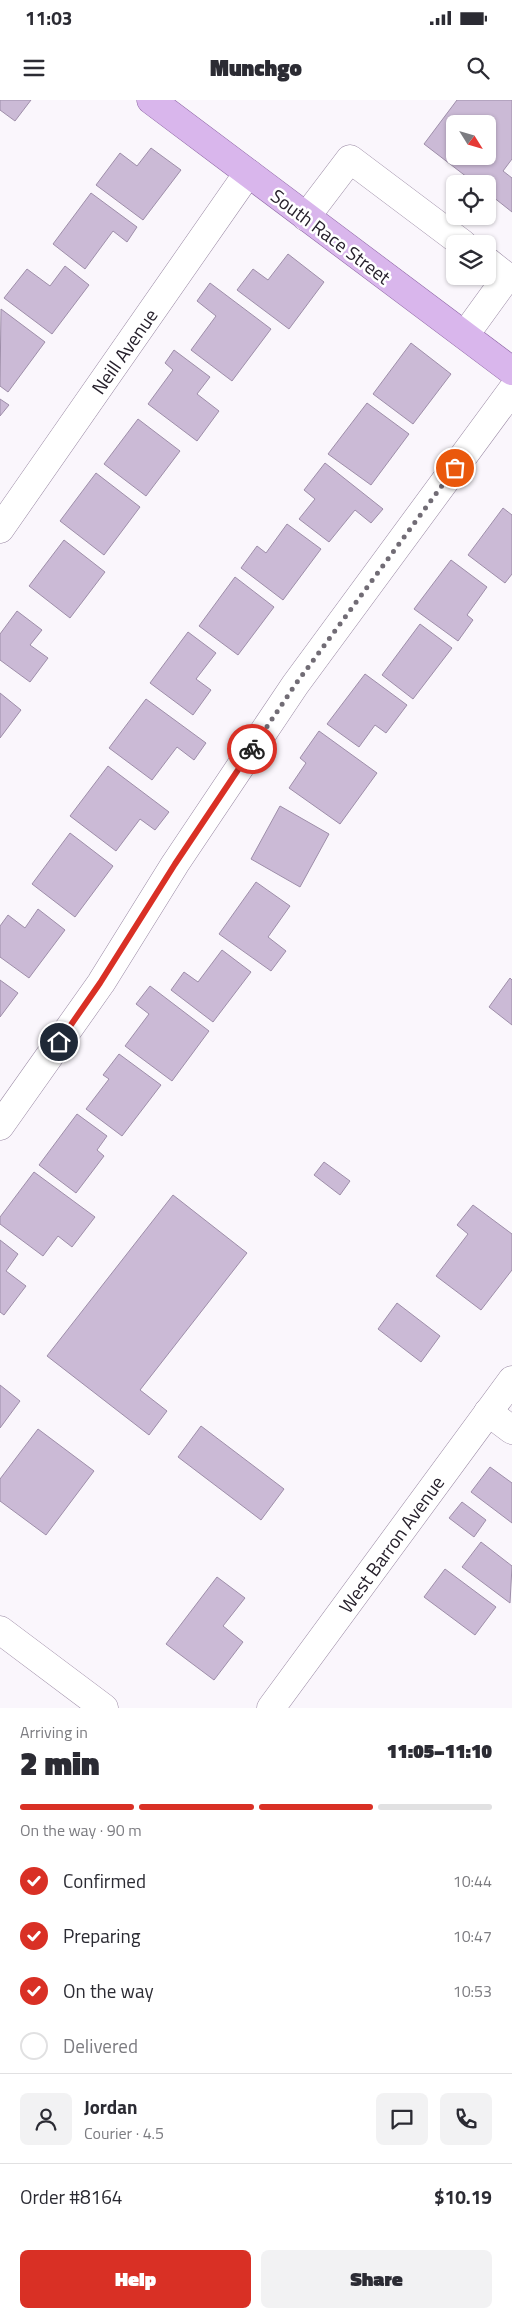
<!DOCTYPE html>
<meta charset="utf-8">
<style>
body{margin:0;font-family:"Titillium Web",sans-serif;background:#f2f2f3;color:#2b2b33;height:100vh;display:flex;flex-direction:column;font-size:19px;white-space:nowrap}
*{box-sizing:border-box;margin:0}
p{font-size:16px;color:#7c7c81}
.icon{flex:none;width:28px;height:28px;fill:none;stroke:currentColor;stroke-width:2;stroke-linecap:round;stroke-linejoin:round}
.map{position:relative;height:1608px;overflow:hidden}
.drawer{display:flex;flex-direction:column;background:#fff;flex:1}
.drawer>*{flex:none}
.needle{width:32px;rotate:127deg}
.fabs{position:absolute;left:446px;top:15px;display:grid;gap:10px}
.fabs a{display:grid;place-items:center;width:50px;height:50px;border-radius:8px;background:#fff;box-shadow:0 1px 4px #0004;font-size:25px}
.pin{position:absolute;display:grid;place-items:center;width:42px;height:42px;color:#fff;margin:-21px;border:2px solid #fff;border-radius:50%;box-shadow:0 1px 5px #0007}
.courier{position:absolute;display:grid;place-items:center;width:50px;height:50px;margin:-25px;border:4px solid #d93025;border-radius:50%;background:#fff;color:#222;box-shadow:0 1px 6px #0007}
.headline em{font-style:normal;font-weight:800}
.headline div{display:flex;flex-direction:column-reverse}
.headline{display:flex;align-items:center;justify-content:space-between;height:85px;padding:0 20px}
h1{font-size:32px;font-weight:800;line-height:38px}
.bar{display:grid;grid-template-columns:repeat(4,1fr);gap:8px 5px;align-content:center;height:60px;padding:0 20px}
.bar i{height:6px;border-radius:4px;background:#e1e1e2}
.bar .current{background:#d93025}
.bar p{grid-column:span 4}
.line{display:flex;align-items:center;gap:12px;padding:0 20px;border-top:1px solid #e1e1e2}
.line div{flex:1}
.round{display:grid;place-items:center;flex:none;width:52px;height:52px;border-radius:8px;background:#f2f2f3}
ol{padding:0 20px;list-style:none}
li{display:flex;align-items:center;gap:15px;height:55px}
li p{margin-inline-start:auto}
li .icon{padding:5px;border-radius:50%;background:#d93025;color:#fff;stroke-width:4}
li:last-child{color:#7c7c81}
li i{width:28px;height:28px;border:2px solid #e1e1e2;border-radius:50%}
.button{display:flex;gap:10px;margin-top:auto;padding:10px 20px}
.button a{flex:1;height:58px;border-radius:8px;background:#d93025;color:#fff;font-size:20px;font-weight:800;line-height:58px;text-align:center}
.button a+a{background:#f2f2f3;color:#2b2b33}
.status{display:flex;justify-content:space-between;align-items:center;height:35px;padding:0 25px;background:#fff;direction:ltr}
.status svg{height:14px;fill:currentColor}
header{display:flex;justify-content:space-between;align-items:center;height:65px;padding:0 20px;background:#fff;font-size:22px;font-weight:800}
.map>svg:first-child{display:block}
</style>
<div class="status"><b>11:03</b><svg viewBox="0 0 49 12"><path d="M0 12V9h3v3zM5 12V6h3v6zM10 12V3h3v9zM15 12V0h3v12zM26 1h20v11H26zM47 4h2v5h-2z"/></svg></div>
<header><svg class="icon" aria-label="menu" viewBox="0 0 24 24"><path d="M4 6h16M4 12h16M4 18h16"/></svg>Munchgo<svg class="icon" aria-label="search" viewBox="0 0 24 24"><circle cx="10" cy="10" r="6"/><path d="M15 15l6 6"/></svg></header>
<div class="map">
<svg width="512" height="1608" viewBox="0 0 512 1608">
<rect width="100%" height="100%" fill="#faf6fc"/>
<!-- building -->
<g fill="#cbbad6" stroke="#9e8ea9" fill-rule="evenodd">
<path d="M0 0H31L15 21 0 10Z"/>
<path d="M457 0H512V59L503 71 512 78V112L488 93V84H476L424 44ZM455 24H488V56H455Z"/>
<path d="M151 48 181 70 143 120 96 85 120 53 137 66Z"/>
<path d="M91 93 137 127 127 142 113 131 85 169 53 144Z"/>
<path d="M288 154 324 182 289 229 237 190 253 169 268 180Z"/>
<path d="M65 166 89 185 52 234 4 198 27 169 50 186Z"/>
<path d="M210 183 271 229 232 281 191 250 216 216 197 201Z"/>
<path d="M1 209 45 242 8 292 0 286Z"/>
<path d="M411 243 451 274 413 324 373 294Z"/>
<path d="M174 250 210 277 197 294 219 311 197 341 148 304 173 270 165 263Z"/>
<path d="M0 299 9 305 0 316Z"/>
<path d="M367 303 409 334 371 385 328 354Z"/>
<path d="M138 319 180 351 146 396 104 364Z"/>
<path d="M325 363 383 409 371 423 355 410 329 442 299 419 315 399 304 390Z"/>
<path d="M96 373 140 407 104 455 60 421Z"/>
<path d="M503 408 512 415V474L505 483 468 455Z"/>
<path d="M287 424 321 449 283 500 241 468 257 446 266 453Z"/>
<path d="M64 440 105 472 70 518 29 486Z"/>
<path d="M451 460 487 487 467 515 473 520 458 541 414 509Z"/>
<path d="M235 477 274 507 238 555 199 526Z"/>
<path d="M17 511 42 530 30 545 48 558 30 582 0 560V534Z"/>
<path d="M420 524 452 548 413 599 382 575Z"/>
<path d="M188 532 216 553 196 579 211 590 193 615 150 583Z"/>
<path d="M365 574 407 605 386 633 375 625 359 647 327 624Z"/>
<path d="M0 593 21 610 0 638Z"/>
<path d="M146 599 206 643 194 660 177 647 152 680 109 648Z"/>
<path d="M319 631 377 673 340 724 289 688 306 663 300 658Z"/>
<path d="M108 666 169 712 155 730 140 719 116 751 70 716Z"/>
<path d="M280 706 329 734 300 787 251 759Z"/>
<path d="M70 733 113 766 75 817 32 784Z"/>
<path d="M256 782 290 806 268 837 286 851 271 871 219 834Z"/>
<path d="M38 809 65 830 29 878 0 857V826L8 815 25 828Z"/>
<path d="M222 850 251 872 213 922 171 890 184 872 198 882Z"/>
<path d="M510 878 512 880V925L489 907Z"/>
<path d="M0 880 18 893 0 917Z"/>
<path d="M150 886 209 931 172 981 125 946 149 914 136 904Z"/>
<path d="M119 954 161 985 122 1036 86 1009 109 979 103 975Z"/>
<path d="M77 1014 107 1036 97 1050 104 1056 76 1093 39 1065Z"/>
<path d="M324 1062 350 1081 340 1095 314 1075Z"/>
<path d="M34 1072 95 1117 72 1147 58 1136 43 1156 0 1124V1117Z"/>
<path d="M173 1095 247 1153 140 1290 167 1311 149 1335 47 1256Z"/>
<path d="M473 1105 512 1134V1170L481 1210 436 1176 468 1134 457 1125Z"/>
<path d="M0 1140 18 1154 6 1171 26 1186 4 1215 0 1212Z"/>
<path d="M397 1203 440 1236 421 1262 378 1229Z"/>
<path d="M0 1285 20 1301 0 1328Z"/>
<path d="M201 1326 284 1389 261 1420 178 1357Z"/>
<path d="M38 1329 94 1371 46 1435 0 1401V1379Z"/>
<path d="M490 1367 512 1383V1423L471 1392Z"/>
<path d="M462 1402 486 1420 474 1437 449 1418Z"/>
<path d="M481 1442 512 1466 510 1503 462 1467Z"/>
<path d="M445 1469 496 1507 475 1535 424 1497Z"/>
<path d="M217 1477 245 1498 223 1526 243 1542 214 1580 166 1544Z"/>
</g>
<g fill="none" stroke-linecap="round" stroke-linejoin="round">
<!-- minor casing -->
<g stroke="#9887a2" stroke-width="29">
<g id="minor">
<path d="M306 117 350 59 463 144"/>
<path d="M465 235 507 177 488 162"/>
<path d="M0 429 248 73"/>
<path d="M0 1026 101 883 175 764 295 585 512 290"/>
<path d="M488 1312 512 1330"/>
<path d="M0 1530 104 1608"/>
<path d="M271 1608 512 1280"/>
</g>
</g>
<!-- major casing -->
<g stroke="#8a63a1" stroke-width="29">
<path id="major" d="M151 0 512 271"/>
</g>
<!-- minor -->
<use href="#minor" stroke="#fff" stroke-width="28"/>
<!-- major -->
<use href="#major" stroke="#d9b6ec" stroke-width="28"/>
</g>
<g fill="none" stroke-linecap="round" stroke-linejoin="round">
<!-- done -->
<path stroke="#716c75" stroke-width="5" stroke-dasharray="0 9" d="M252 649 295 585 455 368"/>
<!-- route -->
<path stroke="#d93025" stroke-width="6" d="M59 942 100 883 175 764 252 649"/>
</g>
<g text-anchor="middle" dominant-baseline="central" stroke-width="5" stroke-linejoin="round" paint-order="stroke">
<!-- street labels -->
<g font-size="19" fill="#27212c" stroke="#fff">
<text transform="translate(331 136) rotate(37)">South Race Street</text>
<text transform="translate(124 251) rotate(-55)">Neill Avenue</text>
<text transform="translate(391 1444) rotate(-54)">West Barron Avenue</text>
</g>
</g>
</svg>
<div class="fabs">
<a><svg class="needle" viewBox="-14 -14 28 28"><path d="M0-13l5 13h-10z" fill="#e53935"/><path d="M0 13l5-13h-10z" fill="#7c7c81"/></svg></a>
<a><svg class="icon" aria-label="locate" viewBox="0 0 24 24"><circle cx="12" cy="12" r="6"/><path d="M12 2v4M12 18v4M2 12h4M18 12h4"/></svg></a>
<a><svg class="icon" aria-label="layers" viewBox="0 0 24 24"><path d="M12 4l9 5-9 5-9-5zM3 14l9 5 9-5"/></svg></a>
</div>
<div class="pin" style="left:455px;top:368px;background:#ea580c"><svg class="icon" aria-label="bag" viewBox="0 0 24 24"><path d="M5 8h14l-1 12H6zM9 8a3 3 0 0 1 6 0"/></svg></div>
<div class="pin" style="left:59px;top:942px;background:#1f2937"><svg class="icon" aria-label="home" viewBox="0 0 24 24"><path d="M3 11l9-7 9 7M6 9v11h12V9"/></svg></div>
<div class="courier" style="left:252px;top:649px"><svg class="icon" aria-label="bike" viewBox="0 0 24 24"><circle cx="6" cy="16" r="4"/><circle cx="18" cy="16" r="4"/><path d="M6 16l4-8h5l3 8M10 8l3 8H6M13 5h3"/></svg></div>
</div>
<section class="drawer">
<div class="headline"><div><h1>2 min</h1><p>Arriving in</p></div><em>11:05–11:10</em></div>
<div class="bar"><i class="current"></i><i class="current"></i><i class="current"></i><i></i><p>On the way · 90 m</p></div>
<ol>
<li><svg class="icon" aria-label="check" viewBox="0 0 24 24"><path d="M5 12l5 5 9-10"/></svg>Confirmed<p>10:44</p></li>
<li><svg class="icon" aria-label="check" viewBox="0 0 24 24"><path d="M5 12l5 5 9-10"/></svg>Preparing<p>10:47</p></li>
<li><svg class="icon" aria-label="check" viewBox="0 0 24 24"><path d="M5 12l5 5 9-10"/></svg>On the way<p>10:53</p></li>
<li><i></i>Delivered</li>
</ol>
<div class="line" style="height:90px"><a class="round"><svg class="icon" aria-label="person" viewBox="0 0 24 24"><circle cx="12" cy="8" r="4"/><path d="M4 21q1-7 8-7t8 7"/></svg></a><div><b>Jordan</b><p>Courier · 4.5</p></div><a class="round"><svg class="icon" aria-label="chat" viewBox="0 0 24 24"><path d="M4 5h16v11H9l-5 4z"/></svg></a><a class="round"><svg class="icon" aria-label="phone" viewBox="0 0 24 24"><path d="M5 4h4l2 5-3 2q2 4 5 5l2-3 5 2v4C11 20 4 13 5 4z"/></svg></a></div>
<div class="line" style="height:65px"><div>Order #8164</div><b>$10.19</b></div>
<div class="button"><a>Help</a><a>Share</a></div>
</section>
